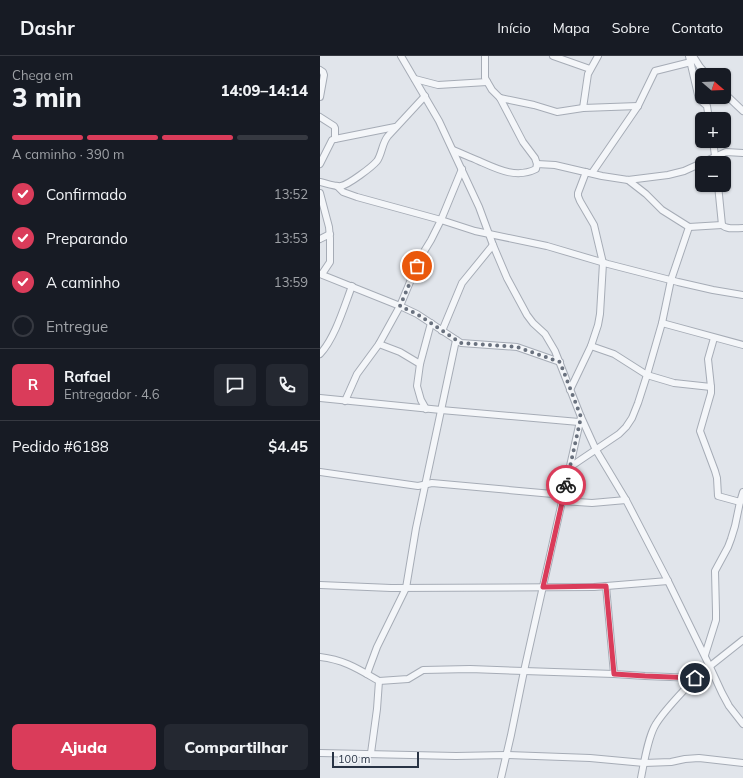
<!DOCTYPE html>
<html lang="pt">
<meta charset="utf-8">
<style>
body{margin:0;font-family:Mulish,sans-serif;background:#242831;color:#f1f3f6;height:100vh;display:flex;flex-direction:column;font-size:15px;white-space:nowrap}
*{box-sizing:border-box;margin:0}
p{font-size:13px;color:#9ea1a6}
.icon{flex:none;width:22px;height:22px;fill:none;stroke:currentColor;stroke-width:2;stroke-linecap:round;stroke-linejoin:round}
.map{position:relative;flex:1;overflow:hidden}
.drawer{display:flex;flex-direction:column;background:#171b24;width:320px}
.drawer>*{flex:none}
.needle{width:26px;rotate:109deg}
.fabs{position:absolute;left:375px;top:12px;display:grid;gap:8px}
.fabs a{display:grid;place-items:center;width:36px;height:36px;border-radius:6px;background:#171b24;box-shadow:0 1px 3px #0004;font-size:20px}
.scale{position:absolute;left:12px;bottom:10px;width:87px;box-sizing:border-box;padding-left:4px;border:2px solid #283344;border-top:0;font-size:11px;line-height:14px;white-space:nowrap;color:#283344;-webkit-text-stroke:3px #f1f4f8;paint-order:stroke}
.pin{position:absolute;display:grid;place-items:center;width:34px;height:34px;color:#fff;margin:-17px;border:2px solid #fff;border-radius:50%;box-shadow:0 1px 4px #0007}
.courier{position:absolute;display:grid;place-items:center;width:40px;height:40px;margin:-20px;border:3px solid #da3c5a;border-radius:50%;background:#fff;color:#222;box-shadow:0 1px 5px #0007}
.head em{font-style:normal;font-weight:800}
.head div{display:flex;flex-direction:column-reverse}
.head{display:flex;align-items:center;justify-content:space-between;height:68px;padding:0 12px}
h1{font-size:26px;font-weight:800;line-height:30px}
.bar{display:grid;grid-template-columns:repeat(4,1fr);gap:6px 4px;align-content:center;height:48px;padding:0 12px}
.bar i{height:5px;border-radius:3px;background:#363941}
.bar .active{background:#da3c5a}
.bar p{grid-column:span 4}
.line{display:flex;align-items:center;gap:10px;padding:0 12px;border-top:1px solid #363941}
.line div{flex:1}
.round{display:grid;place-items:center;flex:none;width:42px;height:42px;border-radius:6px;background:#242831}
ol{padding:0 12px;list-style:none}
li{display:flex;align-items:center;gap:12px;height:44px}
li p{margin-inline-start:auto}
li .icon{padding:4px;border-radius:50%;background:#da3c5a;color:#fff;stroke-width:4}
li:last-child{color:#9ea1a6}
li i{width:22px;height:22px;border:2px solid #363941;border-radius:50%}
.button{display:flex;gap:8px;margin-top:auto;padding:8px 12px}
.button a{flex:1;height:46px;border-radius:6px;background:#da3c5a;color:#fff;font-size:16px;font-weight:800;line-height:46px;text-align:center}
.button a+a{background:#242831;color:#f1f3f6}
header{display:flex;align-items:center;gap:24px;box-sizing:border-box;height:56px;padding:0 20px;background:#171b24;border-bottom:1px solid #363941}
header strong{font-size:19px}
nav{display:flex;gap:22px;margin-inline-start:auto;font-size:14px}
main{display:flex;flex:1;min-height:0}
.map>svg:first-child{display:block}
</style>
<header>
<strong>Dashr</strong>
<nav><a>Início</a><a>Mapa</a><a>Sobre</a><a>Contato</a></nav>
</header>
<main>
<section class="drawer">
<div class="head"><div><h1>3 min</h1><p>Chega em</p></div><em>14:09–14:14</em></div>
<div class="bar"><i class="active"></i><i class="active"></i><i class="active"></i><i></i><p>A caminho · 390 m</p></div>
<ol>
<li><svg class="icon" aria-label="check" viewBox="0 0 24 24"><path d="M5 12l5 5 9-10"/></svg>Confirmado<p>13:52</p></li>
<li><svg class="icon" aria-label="check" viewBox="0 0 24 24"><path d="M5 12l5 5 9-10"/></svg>Preparando<p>13:53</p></li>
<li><svg class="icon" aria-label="check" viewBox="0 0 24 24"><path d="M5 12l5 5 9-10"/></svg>A caminho<p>13:59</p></li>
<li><i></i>Entregue</li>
</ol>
<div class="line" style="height:72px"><b class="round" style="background:#da3c5a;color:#fff">R</b><div><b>Rafael</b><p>Entregador · 4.6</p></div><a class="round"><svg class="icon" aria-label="chat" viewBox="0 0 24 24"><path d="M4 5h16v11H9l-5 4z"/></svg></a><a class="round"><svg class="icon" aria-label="phone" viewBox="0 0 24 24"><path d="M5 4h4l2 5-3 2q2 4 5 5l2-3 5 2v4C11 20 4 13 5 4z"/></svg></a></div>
<div class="line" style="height:52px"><div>Pedido #6188</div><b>$4.45</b></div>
<div class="button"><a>Ajuda</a><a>Compartilhar</a></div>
</section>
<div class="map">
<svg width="423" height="722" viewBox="0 0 423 722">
<rect width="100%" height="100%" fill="#e1e5eb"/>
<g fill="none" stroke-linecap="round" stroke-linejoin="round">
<!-- minor casing -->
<g stroke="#a6acb6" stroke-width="8">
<g id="minor">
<path d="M81 0 119 65 159 151 173 189 187 222 207 259 213 267 225 278 235 295 261 361 276 394 306 444 348 525 390 611 402 637 409 650 423 668"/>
<path d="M165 0V22L172 34 180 42 214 49 237 56 263 52 318 50"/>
<path d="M233 0 270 13"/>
<path d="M369 0 379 43 387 50 389 63"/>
<path d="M373 0 380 11 387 19"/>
<path d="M0 14 3 16 4 19 0 41"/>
<path d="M95 23 118 29 167 26"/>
<path d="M404 37 423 55"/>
<path d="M180 42 203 86 215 102 217 108"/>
<path d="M263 52 268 18 278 0"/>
<path d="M0 61 14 70 15 72V83"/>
<path d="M393 85 396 107"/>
<path d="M133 94C142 98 150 101 159 105 177 113 196 123 216 113L217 108 235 109 282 120 308 124 348 119 364 115 406 96 423 97"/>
<path d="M0 108 12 84 15 83 75 71"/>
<path d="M272 117 318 50 335 15 371 6"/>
<path d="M308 124 326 138 342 154 369 171 402 169"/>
<path d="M0 126C5 127 16 131 21 130 28 129 52 111 57 105 62 98 62 87 68 80L105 40"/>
<path d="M398 129 402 169C407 174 416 172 423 172"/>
<path d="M17 130 23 136 37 141 121 164 155 175 227 190 288 208 358 226 393 234 423 239"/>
<path d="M0 137 9 171 10 182V206L2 218"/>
<path d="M0 183 10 178"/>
<path d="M0 218 80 250 97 258 141 287 197 291 240 306"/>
<path d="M342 267 423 289"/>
<path d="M122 275 142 227 173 189"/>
<path d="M394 282 388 303 391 331V337L380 375 395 415 397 422 398 440 420 446"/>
<path d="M59 288 80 296 100 308"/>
<path d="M271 290 294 298 327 319 354 327 391 331"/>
<path d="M0 298C15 282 24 251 32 230"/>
<path d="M250 334 271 290 278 269 280 258 283 207 274 169 260 145 258 140V137L266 116"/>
<path d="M0 342 121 354 259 366"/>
<path d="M25 345 37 318 59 288 80 250 100 202 111 184 121 164 142 113"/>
<path d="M106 353 101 344 97 330 100 308 111 267"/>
<path d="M250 411 299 378 306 371 312 362 318 347 327 319 342 267 351 224 369 171"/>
<path d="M0 416 98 430 112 427 244 439"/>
<path d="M243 445 272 447 306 444"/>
<path d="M0 529 71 532 274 531 348 525"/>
<path d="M286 530 294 618"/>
<path d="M385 599 396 564V556L395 515 408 491 411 483 415 470 420 446 423 436"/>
<path d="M0 601C25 604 38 613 59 625L57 653 51 697"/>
<path d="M47 618 57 591 86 532 96 472 136 284"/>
<path d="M59 625 88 623 103 614 150 613 204 615 294 618 325 620 375 622 423 584"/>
<path d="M0 697 136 700 186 699 270 702 324 707 351 706 365 703 379 702 423 707"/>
<path d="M181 722 191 679 204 615 261 361"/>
<path d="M321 722C324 707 328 680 336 668 345 653 363 636 375 622"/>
</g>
</g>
<!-- minor -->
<use href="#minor" stroke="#f4f6f9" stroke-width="6"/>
</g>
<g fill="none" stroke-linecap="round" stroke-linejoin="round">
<!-- done -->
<path stroke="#69717e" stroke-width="4" stroke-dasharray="0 7.2" d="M97 210 80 250 97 258 141 287 197 291 240 306 261 361 246 429"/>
<!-- route -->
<path stroke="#da3c5a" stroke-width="5" d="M246 429 223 531 286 530 294 618 325 620 375 622"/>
</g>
</svg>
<div class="fabs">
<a><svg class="needle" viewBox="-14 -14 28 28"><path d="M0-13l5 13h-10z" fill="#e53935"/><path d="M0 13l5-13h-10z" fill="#9ea1a6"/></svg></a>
<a>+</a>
<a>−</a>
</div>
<div class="scale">100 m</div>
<div class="pin" style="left:97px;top:210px;background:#ea580c"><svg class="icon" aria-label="bag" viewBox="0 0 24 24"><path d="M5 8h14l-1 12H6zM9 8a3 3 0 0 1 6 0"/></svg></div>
<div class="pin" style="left:375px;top:622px;background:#1f2937"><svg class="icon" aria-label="home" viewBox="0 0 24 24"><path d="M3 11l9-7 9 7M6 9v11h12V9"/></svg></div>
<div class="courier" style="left:246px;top:429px"><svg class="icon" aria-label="bike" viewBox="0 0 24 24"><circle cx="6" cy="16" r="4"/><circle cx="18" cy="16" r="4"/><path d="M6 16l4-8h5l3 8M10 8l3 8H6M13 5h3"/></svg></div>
</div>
</main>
